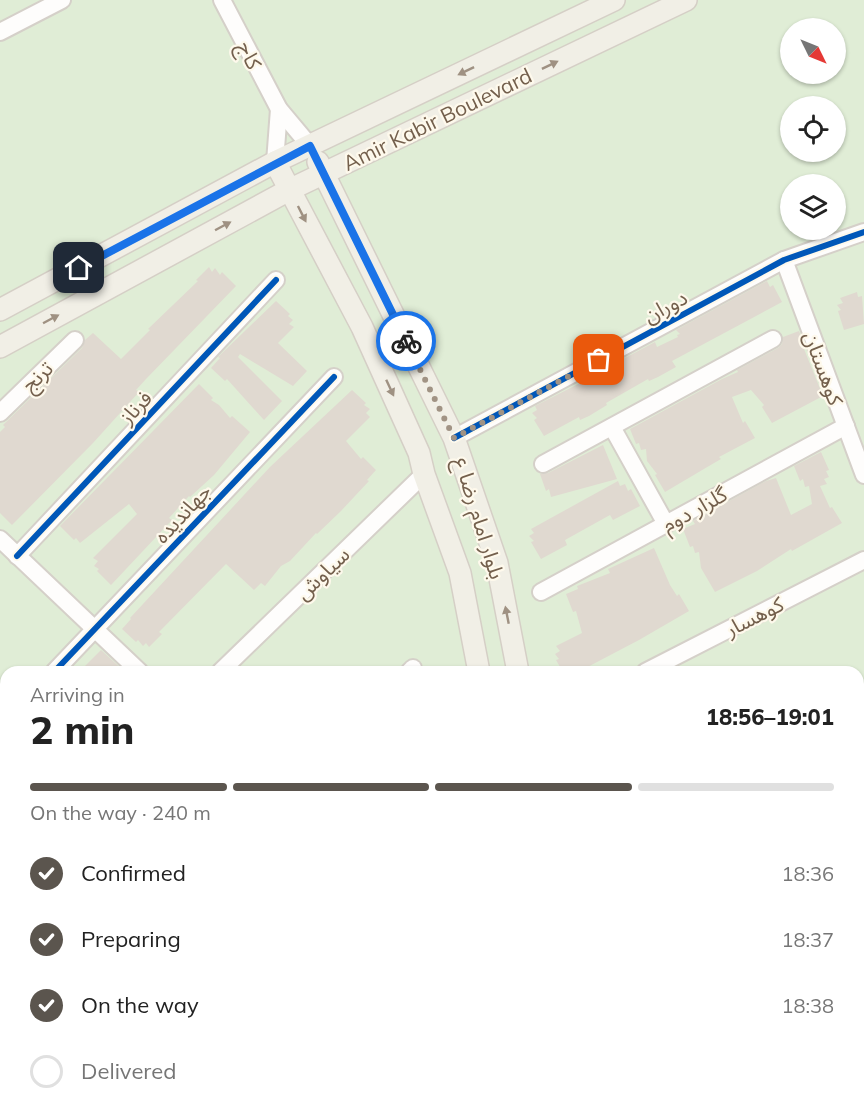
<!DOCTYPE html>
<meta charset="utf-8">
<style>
body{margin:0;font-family:Mulish,"Noto Sans Arabic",sans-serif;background:#f2f2f2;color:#222;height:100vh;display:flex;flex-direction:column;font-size:22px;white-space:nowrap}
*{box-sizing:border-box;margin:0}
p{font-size:20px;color:#767676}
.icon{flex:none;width:33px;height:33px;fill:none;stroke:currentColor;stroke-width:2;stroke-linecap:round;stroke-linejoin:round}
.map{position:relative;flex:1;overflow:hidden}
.details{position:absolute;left:0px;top:666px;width:864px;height:450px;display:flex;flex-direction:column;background:#fff;border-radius:18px 18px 0 0;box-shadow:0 2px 4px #0004}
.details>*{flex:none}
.needle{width:39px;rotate:133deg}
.fabs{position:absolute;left:780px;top:18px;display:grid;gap:12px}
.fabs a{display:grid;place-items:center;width:66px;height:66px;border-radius:50%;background:#fff;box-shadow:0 2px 4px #0004;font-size:30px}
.pin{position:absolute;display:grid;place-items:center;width:51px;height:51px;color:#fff;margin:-26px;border-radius:12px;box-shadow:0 3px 9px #0006}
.courier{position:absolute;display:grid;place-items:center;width:60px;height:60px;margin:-30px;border:4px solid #1a73e8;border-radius:50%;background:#fff;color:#222;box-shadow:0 2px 8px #0007}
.head em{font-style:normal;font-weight:800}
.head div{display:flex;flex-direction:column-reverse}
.head{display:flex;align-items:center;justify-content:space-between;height:102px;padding:0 30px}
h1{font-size:39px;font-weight:800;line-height:45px}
.bar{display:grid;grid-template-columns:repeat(4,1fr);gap:9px 6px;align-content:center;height:72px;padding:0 30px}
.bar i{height:8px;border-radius:4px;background:#e0e0e0}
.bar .on{background:#5b554e}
.bar p{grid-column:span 4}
ol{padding:0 30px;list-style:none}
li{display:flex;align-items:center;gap:18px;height:66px}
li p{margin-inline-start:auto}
li .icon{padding:6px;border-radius:50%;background:#5b554e;color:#fff;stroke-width:4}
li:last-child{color:#767676}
li i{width:33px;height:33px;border:3px solid #e0e0e0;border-radius:50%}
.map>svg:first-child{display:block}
</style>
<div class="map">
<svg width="864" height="1116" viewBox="0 0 864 1116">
<rect width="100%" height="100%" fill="#f6f3eb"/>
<!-- green -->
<path fill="#e0edd6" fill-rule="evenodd" d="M0 0H864V1116H0ZM790 28H836V74H790ZM790 106H836V152H790ZM790 184H836V230H790ZM6 672H858V1110H6Z"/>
<!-- building -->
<g fill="#e0d9d0">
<path d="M209 267 212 272 215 268 220 275 222 272 236 286 146 379 136 390 139 392 93 443 12 525 0 513V432L5 427 3 425 82 348 85 340 93 333 121 359 150 330 148 329 198 281 196 280Z"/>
<path d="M767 281 770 287 773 285 782 302 672 361 676 367 658 377 649 381 648 379 606 403 607 405 589 416 580 420 579 417 544 436 534 420 537 418 532 413 537 410 535 406 586 380 587 385 608 372 606 368 655 342 657 347 678 337 677 335 680 334 676 330Z"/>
<path d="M857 292 858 297 862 296 864 324 844 330 838 311 841 310 837 305 843 303 840 298Z"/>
<path d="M276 301 290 314 288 316 293 320 289 324 294 327 278 343 307 371 293 386 240 354 238 357 282 401 264 420 227 379 225 381 211 368 220 358 218 357Z"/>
<path d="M799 331 806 349H804L823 396 772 423 762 407 764 405 751 390 732 397 743 423 745 421 755 438 719 457 721 459 709 466 665 492 655 475 657 474 647 461 646 449 641 450 639 443 636 444 630 429 722 379 738 372 737 370 778 348 782 344 783 337Z"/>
<path d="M199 384 213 398 211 400 219 405 230 418 232 416 250 432 214 475 190 497 189 496 169 518 172 520 111 585 97 571 99 569 94 566 98 561 93 558 137 514 129 504 80 543 76 538 74 540 60 526Z"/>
<path d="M352 390 366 403 364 405 370 409 366 413 370 417 346 441 361 459 363 457 376 470 367 480 369 481 341 511 317 534 316 533 290 561 281 566 265 586 261 583 254 590 226 564 159 632 162 634 149 647 146 643 143 646 138 640 136 642 122 629 131 619 130 618 270 467Z"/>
<path d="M603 445 617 479 551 497 549 489 546 491 540 474 548 473Z"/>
<path d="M821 452 829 470 826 471 829 477 824 479 827 484 820 486 830 508 832 507 842 523 792 551 791 549 757 571 715 592 701 568 699 552 695 553 693 546 690 547 683 529 695 524 693 521 766 481 776 478 791 515 812 504 809 486 805 487 803 479 800 481 794 466Z"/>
<path d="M618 481 620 486 625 484 628 491 631 489 640 506 613 520 610 515 565 540 567 545 541 559 531 542 534 541 529 536 534 533 531 529Z"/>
<path d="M654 548 670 585 677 596 679 594 689 611 639 640 578 672H563L556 660 559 659 555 654 560 651 556 646 582 633 576 611 573 612 566 594 578 589 577 586 610 573 608 569Z"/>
<path d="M101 650 125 672H79Z"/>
</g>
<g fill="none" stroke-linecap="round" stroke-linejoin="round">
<!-- minor casing -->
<g stroke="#d5d0c9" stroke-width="20">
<g id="minor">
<path d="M222 0 279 109 310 146"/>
<path d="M0 32 62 0"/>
<path d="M275 162 279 109"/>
<path d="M784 260 864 475"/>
<path d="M0 413 75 340"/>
<path d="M612 427 666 524"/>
<path d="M454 438 784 260 864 232"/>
<path d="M543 464 773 339"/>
<path d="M0 539 140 672"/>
<path d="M17 556 276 280"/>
<path d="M541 592 846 426"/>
<path d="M54 672 334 377"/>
<path d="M220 672 424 474"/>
<path d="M409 672 413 668"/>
<path d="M645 672 864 560"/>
<path d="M0 728 6 722"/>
<path d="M0 903 6 897"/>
<path d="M858 1085 864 1091"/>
<path d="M156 1116 162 1110"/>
<path d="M283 1116 288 1110"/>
<path d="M442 1116 448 1110"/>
<path d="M636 1116 642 1110"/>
<path d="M800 1116 806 1110"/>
</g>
</g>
<!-- major casing -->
<g stroke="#d5cfc6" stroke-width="24">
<g id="major">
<path d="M275 162 362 327 419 453 424 474 460 573 479 672"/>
<path d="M318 162 454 438 497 563 518 672"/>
<path d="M0 310 275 162 614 0"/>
<path d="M0 347 289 190 686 0"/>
<path d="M524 1110 525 1116"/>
<path d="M563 1110V1116"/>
</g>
</g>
<!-- minor -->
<use href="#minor" stroke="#fefdfc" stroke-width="16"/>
<!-- major -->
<use href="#major" stroke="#f1efe6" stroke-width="21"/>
<!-- cycleway casing -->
<g stroke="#fef9ec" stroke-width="10">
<g id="cycleway">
<path d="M454 438 784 260 864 232"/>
<path d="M17 556 276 280"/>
<path d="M54 672 334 377"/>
</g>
</g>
<!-- cycleway -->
<use href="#cycleway" stroke="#0057b8" stroke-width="6"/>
</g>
<!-- one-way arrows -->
<defs><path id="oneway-solid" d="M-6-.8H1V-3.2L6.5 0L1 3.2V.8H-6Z" transform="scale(1.5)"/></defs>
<g fill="#9f9182">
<use href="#oneway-solid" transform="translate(550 65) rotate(-26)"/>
<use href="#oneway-solid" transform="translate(466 71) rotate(154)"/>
<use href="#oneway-solid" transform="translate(302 214) rotate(63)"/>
<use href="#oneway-solid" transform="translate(223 226) rotate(-28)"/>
<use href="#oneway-solid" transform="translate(51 319) rotate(-28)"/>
<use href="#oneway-solid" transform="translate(390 388) rotate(65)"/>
<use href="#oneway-solid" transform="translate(507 615) rotate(-101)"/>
</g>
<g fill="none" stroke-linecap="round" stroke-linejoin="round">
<!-- done -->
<path stroke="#a19384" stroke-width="6" stroke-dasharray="0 10.8" d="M406 341 454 438 599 360"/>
<!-- route -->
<path stroke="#1a73e8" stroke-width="8" d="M79 268 310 146 406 341"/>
</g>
<g text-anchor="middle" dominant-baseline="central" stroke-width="4.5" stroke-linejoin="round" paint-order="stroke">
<!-- street labels -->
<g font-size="21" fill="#735f4c" stroke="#fef9ec">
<text transform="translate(250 55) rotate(63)">کاج</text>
<text transform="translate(437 119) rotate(-26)">Amir Kabir Boulevard</text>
<text transform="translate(665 306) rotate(-28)">دوران</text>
<text transform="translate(824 368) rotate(70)">کوهستان</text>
<text transform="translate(37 376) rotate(-44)">ترنج</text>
<text transform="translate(135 407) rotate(-47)">فرناز</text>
<text transform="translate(694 509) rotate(-29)">گلزار دوم</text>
<text transform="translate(182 513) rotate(-47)">جهاندیده</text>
<text transform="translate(480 518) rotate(73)">بلوار امام رضا ع</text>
<text transform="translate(322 573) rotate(-44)">سیاوش</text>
<text transform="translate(754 616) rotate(-27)">کوهسار</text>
</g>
</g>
</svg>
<div class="fabs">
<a><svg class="needle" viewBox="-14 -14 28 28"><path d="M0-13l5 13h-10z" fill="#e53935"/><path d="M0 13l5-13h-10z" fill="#767676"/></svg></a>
<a><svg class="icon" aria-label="locate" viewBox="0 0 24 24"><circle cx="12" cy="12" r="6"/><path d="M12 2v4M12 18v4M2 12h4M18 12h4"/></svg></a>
<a><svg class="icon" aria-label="layers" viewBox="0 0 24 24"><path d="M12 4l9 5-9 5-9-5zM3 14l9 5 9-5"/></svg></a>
</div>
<div class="pin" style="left:599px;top:360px;background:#ea580c"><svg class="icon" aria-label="bag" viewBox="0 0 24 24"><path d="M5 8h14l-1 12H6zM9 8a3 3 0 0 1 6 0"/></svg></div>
<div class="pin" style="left:79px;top:268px;background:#1f2937"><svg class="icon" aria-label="home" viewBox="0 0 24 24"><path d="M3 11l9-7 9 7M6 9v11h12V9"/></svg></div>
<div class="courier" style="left:406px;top:341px"><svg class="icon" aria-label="bike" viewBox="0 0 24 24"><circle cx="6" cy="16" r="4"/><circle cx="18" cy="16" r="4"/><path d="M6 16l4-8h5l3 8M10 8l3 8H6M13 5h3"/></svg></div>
<section class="details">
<div class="head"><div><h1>2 min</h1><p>Arriving in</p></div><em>18:56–19:01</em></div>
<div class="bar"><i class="on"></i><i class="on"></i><i class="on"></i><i></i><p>On the way · 240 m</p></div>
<ol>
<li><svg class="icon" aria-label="check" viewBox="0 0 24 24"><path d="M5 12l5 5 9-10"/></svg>Confirmed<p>18:36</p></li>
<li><svg class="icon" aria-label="check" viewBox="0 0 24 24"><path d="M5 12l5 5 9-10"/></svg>Preparing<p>18:37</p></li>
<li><svg class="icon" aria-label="check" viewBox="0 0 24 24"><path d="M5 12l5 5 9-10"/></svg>On the way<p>18:38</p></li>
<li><i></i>Delivered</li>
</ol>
</section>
</div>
